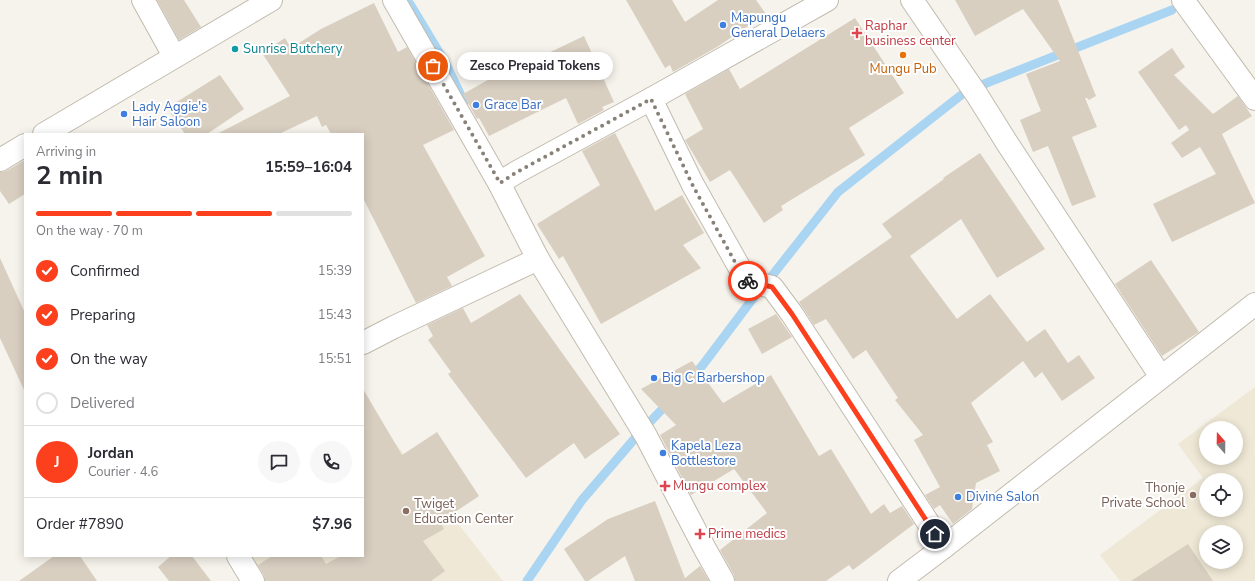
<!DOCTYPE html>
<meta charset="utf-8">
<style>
body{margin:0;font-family:"Nunito Sans",sans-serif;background:#f7f7f7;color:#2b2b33;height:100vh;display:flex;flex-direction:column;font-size:15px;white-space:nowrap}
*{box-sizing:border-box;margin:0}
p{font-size:13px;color:#7c7c81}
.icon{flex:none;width:22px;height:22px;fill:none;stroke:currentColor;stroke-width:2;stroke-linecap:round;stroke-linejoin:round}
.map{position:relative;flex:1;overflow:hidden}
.drawer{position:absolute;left:24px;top:133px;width:340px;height:424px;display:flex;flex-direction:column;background:#fff;border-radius:0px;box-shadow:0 2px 10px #0003}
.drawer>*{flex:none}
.needle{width:26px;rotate:340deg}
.controls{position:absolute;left:1199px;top:421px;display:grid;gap:8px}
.controls a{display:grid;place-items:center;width:44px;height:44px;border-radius:50%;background:#fff;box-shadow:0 2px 10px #0003;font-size:20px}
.pin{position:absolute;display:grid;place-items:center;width:34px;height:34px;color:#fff;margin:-17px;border:2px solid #fff;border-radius:50%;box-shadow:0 1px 4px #0007}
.courier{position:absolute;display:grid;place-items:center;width:40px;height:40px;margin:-20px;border:3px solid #fc3f1d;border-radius:50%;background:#fff;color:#222;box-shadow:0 1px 5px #0007}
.bubble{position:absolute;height:28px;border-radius:14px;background:#fff;box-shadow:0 2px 10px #0003;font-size:13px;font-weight:700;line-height:28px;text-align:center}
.head em{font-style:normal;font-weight:700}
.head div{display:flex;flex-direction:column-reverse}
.head{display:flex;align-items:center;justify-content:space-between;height:68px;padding:0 12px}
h1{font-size:26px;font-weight:700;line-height:30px}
.bar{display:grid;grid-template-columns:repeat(4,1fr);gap:6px 4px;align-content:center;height:48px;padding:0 12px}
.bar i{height:5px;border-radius:3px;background:#e1e1e2}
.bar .selected{background:#fc3f1d}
.bar p{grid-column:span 4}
.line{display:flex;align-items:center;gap:10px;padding:0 12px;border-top:1px solid #e1e1e2}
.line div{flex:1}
.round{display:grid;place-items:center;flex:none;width:42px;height:42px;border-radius:21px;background:#f7f7f7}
ol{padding:0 12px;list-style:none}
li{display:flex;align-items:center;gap:12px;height:44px}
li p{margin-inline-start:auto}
li .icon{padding:4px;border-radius:50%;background:#fc3f1d;color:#fff;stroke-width:4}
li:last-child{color:#7c7c81}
li i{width:22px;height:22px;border:2px solid #e1e1e2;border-radius:50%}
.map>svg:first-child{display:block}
</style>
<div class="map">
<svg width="1255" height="581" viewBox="0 0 1255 581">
<rect width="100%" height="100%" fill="#f6f3ec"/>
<!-- education -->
<g fill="#efe8d6" fill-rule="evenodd">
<path d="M1255 387V581H1120L1100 555 1203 478 1178 444ZM1206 428H1236V458H1206ZM1206 480H1236V510H1206ZM1206 532H1236V562H1206Z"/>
<path d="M395 443 503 581H240L230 566 243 556H363Z"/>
</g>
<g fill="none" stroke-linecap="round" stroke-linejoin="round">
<!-- stream -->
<g stroke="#a9d4f2" stroke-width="9">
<path d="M410 4 445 62 464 102"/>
<path d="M984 84 1172 10"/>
<path d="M771 277 838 192 965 92"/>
<path d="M691 378 702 366 757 293"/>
<path d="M643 418 648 424 669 402"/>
<path d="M527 581 582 500 636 437"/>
</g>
</g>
<!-- building -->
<g fill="#d8cfc1">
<path d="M157 0H184L201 27 179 40Z"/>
<path d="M626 0H672L685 22 718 0H756L766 14 717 47 673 72 670 65 665 68Z"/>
<path d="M955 0H1058L1096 96 1089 100 1087 98H1085L1097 127 1072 137 1096 197 1072 206 1048 146 1033 152 1020 120 1041 111 1026 74 1060 61 1023 9 975 36Z"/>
<path d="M374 3 398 52 407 47 454 130 423 145 485 256 447 277 452 286 416 303 363 198V134H331L326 125 322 127 317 116 279 134H217L290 96 262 53 285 38 291 48 321 29Z"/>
<path d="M855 18 904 93 849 128 865 155 781 206 783 210 764 223 730 170 710 182 685 140 703 129 685 94 729 69 740 89Z"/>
<path d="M584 36 614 102 602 107 604 110 578 124 566 98 489 136 479 118 477 119 463 94 495 76 496 78Z"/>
<path d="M1172 48 1185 67 1174 75 1213 114 1238 96 1252 116 1222 134 1255 203 1172 242 1153 204 1216 174 1200 147 1182 158 1171 143 1189 130 1186 125 1179 130 1138 72Z"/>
<path d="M220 75 244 109 207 134H185L167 108Z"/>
<path d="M615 133 655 211 682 195 704 233 683 245 701 268 601 324 563 256 559 259 537 224 600 185 582 151Z"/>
<path d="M980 153 1045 249 997 278 961 219 910 256 957 319 990 294 1027 342 1045 329 1068 363 1079 355 1095 378 1062 401 1042 372 1035 378 1023 361 971 403 993 442 987 445 1000 471 976 483 972 509 953 524 940 505 934 509 925 495 940 487 914 440 923 435 895 400 898 398 866 350 853 359 826 319 814 325 799 302 892 237 882 224 944 179 943 178Z"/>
<path d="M25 160V194L9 204 0 191V172L6 171Z"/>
<path d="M0 258 25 313V392L0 338Z"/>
<path d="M1151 260 1199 332 1162 356 1115 284Z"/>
<path d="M520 294 620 434 585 459 574 443 526 478 448 374 451 372 428 340 433 336 427 325 463 308 471 323Z"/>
<path d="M776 314 792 337 762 354 748 329Z"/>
<path d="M692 361 723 403 771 375 819 456 831 449 871 514 884 504 890 513 902 506 914 524 853 570 849 565 826 581H735L734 575 720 550 767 513 734 469 691 495 660 435 676 425 641 389Z"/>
<path d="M363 389 402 455 437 432 479 496 440 522 444 529 423 541 445 571 431 581H265L264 575 258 565 272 556H321L326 564 341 556H363Z"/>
<path d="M655 501 685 578 700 566 709 581H635L625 556 588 581H585L564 549 608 519Z"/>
<path d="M1188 544 1213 581H1131Z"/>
<path d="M54 556H80L97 581H19Z"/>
<path d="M171 556H192L211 581H169L158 567Z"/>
</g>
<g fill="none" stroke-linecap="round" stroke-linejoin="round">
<!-- minor casing -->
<g stroke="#c2bbae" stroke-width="24">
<g id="minor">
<path d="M143 0 174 56"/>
<path d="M394 0 499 183 538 259 646 436 705 549 723 581"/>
<path d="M912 0 977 95 1007 143 1161 377"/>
<path d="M1183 0 1255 99"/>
<path d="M651 99 693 185 747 281 772 287 792 314 944 547"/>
<path d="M44 134 271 0"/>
<path d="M0 160 25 145"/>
<path d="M499 183 517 172 651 99 827 0"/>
<path d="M363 343 394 327 538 259"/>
<path d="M238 556 253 581"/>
<path d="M899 581 944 547 1255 304"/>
</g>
</g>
<!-- minor -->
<use href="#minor" stroke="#fff" stroke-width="22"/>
</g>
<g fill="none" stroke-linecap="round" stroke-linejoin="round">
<!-- done -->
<path stroke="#878178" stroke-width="4" stroke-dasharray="0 7.2" d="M433 66 500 183 517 172 651 99 693 186 735 262 748 281"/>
<!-- route -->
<path stroke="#fc3f1d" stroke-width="5" d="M748 281 772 287 792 314 935 534"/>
</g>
<!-- markers -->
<g fill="#3f7fe0" stroke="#fff" stroke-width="1.5">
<circle cx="723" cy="25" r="4"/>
<circle cx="476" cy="105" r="4"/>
<circle cx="124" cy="114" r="4"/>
<circle cx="654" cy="378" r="4"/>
<circle cx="663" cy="453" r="4"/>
<circle cx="958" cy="497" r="4"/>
</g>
<g fill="#e0444e" stroke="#fff" stroke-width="1.5">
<path d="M855 27h4v4h4v4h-4v4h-4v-4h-4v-4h4z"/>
<path d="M663 480h4v4h4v4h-4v4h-4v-4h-4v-4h4z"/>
<path d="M698 528h4v4h4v4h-4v4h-4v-4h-4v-4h4z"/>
</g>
<circle fill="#0f9aa8" stroke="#fff" stroke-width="1.5" cx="235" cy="49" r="4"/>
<circle fill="#e8710a" stroke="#fff" stroke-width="1.5" cx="903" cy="55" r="4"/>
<g fill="#8d6e63" stroke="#fff" stroke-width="1.5">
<circle cx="1193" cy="495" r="4"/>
<circle cx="406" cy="511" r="4"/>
</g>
<g text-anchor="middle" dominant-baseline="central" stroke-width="4" stroke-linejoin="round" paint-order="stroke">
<!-- shop labels -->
<g font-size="13" fill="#366cbe" stroke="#fff" text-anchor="start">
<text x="731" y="18">Mapungu<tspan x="731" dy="15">General Delaers</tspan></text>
<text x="484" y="105">Grace Bar</text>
<text x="132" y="107">Lady Aggie's<tspan x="132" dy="15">Hair Saloon</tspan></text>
<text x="662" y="378">Big C Barbershop</text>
<text x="671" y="446">Kapela Leza<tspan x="671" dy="15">Bottlestore</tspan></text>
<text x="966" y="497">Divine Salon</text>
</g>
<!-- health labels -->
<g font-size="13" fill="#be3a42" stroke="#fff" text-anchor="start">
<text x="865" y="26">Raphar<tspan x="865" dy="15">business center</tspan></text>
<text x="673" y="486">Mungu complex</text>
<text x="708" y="534">Prime medics</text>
</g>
<!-- culture labels -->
<g font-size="13" fill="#0d838f" stroke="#fff" text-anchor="start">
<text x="243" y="49">Sunrise Butchery</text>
</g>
<!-- food labels -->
<g font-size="13" fill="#c56008" stroke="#fff">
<text x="903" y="69">Mungu Pub</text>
</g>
<!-- education labels -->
<g font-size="13" fill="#785e54" stroke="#fff" text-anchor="end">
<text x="1185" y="488">Thonje<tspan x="1185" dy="15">Private School</tspan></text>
<text x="414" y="504" text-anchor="start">Twiget<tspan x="414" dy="15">Education Center</tspan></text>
</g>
</g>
</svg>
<div class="controls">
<a><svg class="needle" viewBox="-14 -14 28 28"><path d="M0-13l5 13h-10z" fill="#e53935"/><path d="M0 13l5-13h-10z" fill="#7c7c81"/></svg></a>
<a><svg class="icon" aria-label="locate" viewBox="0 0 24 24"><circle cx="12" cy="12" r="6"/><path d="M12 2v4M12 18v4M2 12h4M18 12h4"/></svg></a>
<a><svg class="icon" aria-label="layers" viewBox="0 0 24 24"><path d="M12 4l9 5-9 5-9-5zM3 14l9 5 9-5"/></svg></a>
</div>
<div class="pin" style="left:433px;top:66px;background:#ea580c"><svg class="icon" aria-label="bag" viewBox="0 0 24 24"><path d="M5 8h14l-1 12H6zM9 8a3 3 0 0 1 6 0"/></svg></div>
<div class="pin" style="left:935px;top:534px;background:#1f2937"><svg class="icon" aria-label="home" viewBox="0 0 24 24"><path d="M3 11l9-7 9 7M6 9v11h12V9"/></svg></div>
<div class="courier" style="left:748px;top:281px"><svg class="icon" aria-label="bike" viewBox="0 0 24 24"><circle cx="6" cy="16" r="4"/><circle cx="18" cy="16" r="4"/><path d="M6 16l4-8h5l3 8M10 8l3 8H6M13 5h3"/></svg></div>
<div class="bubble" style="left:457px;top:52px;width:156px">Zesco Prepaid Tokens</div>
<section class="drawer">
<div class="head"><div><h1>2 min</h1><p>Arriving in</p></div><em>15:59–16:04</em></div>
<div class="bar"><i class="selected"></i><i class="selected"></i><i class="selected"></i><i></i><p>On the way · 70 m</p></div>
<ol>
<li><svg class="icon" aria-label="check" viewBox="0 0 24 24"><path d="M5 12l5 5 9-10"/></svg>Confirmed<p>15:39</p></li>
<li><svg class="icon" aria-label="check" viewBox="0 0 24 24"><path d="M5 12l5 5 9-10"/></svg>Preparing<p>15:43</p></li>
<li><svg class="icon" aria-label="check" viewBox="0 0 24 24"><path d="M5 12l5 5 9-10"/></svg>On the way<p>15:51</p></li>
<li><i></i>Delivered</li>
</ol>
<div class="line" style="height:72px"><b class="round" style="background:#fc3f1d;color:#fff">J</b><div><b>Jordan</b><p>Courier · 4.6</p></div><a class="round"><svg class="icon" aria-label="chat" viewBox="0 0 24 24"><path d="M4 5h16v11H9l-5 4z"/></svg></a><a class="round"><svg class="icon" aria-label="phone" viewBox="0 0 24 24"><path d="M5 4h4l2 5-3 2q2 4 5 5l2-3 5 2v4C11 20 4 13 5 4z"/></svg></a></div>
<div class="line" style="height:52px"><div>Order #7890</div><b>$7.96</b></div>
</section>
</div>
